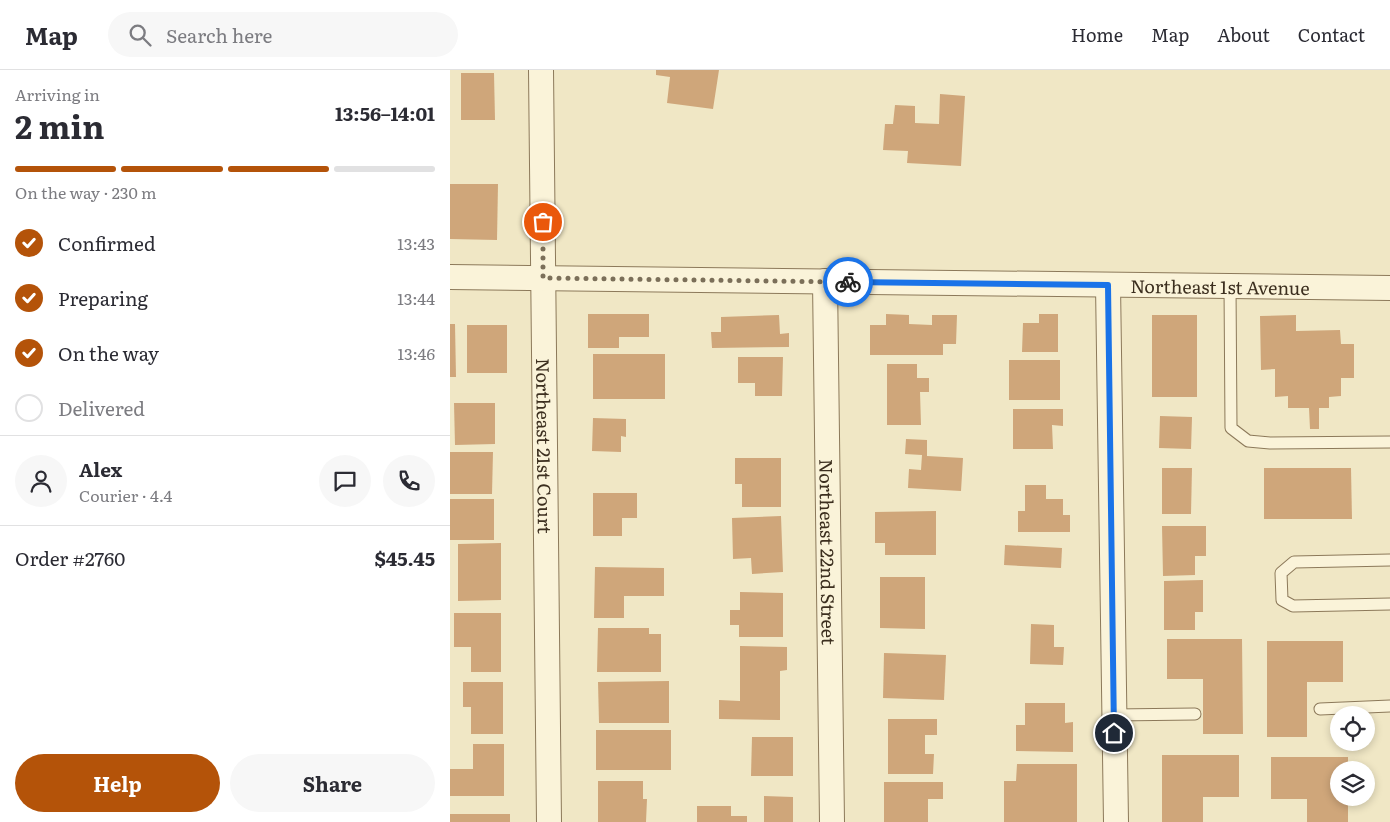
<!DOCTYPE html>
<meta charset="utf-8">
<style>
body{margin:0;font-family:Literata,serif;background:#f7f7f7;color:#2b2b33;height:100vh;display:flex;flex-direction:column;font-size:19px;white-space:nowrap}
*{box-sizing:border-box;margin:0}
p{font-size:16px;color:#7c7c81}
.icon{flex:none;width:28px;height:28px;fill:none;stroke:currentColor;stroke-width:2;stroke-linecap:round;stroke-linejoin:round}
.map{position:relative;flex:1;overflow:hidden}
.sheet{display:flex;flex-direction:column;background:#fff;width:450px}
.sheet>*{flex:none}
.tools{position:absolute;left:880px;top:636px;display:grid;gap:10px}
.tools a{display:grid;place-items:center;width:45px;height:45px;border-radius:50%;background:#fff;box-shadow:0 2px 8px #0003;font-size:25px}
.pin{position:absolute;display:grid;place-items:center;width:42px;height:42px;color:#fff;margin:-21px;border:2px solid #fff;border-radius:50%;box-shadow:0 1px 5px #0007}
.courier{position:absolute;display:grid;place-items:center;width:50px;height:50px;margin:-25px;border:4px solid #1a73e8;border-radius:50%;background:#fff;color:#222;box-shadow:0 1px 6px #0007}
.headline em{font-style:normal;font-weight:700}
.headline div{display:flex;flex-direction:column-reverse}
.headline{display:flex;align-items:center;justify-content:space-between;height:85px;padding:0 15px}
h1{font-size:32px;font-weight:700;line-height:38px}
.bar{display:grid;grid-template-columns:repeat(4,1fr);gap:8px 5px;align-content:center;height:60px;padding:0 15px}
.bar i{height:6px;border-radius:4px;background:#e1e1e2}
.bar .selected{background:#b45309}
.bar p{grid-column:span 4}
.line{display:flex;align-items:center;gap:12px;padding:0 15px;border-top:1px solid #e1e1e2}
.line div{flex:1}
.round{display:grid;place-items:center;flex:none;width:52px;height:52px;border-radius:26px;background:#f7f7f7}
ol{padding:0 15px;list-style:none}
li{display:flex;align-items:center;gap:15px;height:55px}
li p{margin-inline-start:auto}
li .icon{padding:5px;border-radius:50%;background:#b45309;color:#fff;stroke-width:4}
li:last-child{color:#7c7c81}
li i{width:28px;height:28px;border:2px solid #e1e1e2;border-radius:50%}
.button{display:flex;gap:10px;margin-top:auto;padding:10px 15px}
.button a{flex:1;height:58px;border-radius:30px;background:#b45309;color:#fff;font-size:20px;font-weight:700;line-height:58px;text-align:center}
.button a+a{background:#f7f7f7;color:#2b2b33}
header{display:flex;align-items:center;gap:30px;box-sizing:border-box;height:70px;padding:0 25px;background:#fff;border-bottom:1px solid #e1e1e2}
header strong{font-size:24px}
nav{display:flex;gap:28px;margin-inline-start:auto;font-size:18px}
.search{width:350px;height:45px;background:#f7f7f7;display:flex;align-items:center;gap:12px;box-sizing:border-box;padding:0 18px;border-radius:28px;color:#7c7c81;font-size:19px}
main{display:flex;flex:1;min-height:0}
.map>svg:first-child{display:block}
</style>
<header>
<strong>Map</strong>
<div class="search"><svg class="icon" aria-label="search" viewBox="0 0 24 24"><circle cx="10" cy="10" r="6"/><path d="M15 15l6 6"/></svg>Search here</div>
<nav><a>Home</a><a>Map</a><a>About</a><a>Contact</a></nav>
</header>
<main>
<section class="sheet">
<div class="headline"><div><h1>2 min</h1><p>Arriving in</p></div><em>13:56–14:01</em></div>
<div class="bar"><i class="selected"></i><i class="selected"></i><i class="selected"></i><i></i><p>On the way · 230 m</p></div>
<ol>
<li><svg class="icon" aria-label="check" viewBox="0 0 24 24"><path d="M5 12l5 5 9-10"/></svg>Confirmed<p>13:43</p></li>
<li><svg class="icon" aria-label="check" viewBox="0 0 24 24"><path d="M5 12l5 5 9-10"/></svg>Preparing<p>13:44</p></li>
<li><svg class="icon" aria-label="check" viewBox="0 0 24 24"><path d="M5 12l5 5 9-10"/></svg>On the way<p>13:46</p></li>
<li><i></i>Delivered</li>
</ol>
<div class="line" style="height:90px"><a class="round"><svg class="icon" aria-label="person" viewBox="0 0 24 24"><circle cx="12" cy="8" r="4"/><path d="M4 21q1-7 8-7t8 7"/></svg></a><div><b>Alex</b><p>Courier · 4.4</p></div><a class="round"><svg class="icon" aria-label="chat" viewBox="0 0 24 24"><path d="M4 5h16v11H9l-5 4z"/></svg></a><a class="round"><svg class="icon" aria-label="phone" viewBox="0 0 24 24"><path d="M5 4h4l2 5-3 2q2 4 5 5l2-3 5 2v4C11 20 4 13 5 4z"/></svg></a></div>
<div class="line" style="height:65px"><div>Order #2760</div><b>$45.45</b></div>
<div class="button"><a>Help</a><a>Share</a></div>
</section>
<div class="map">
<svg width="940" height="752" viewBox="0 0 940 752">
<rect width="100%" height="100%" fill="#f0e7c5"/>
<!-- building -->
<g fill="#cfa67a">
<path d="M206 0H269L263 39 217 33 220 7 206 5Z"/>
<path d="M11 3H44L45 50H11Z"/>
<path d="M490 24 515 26 511 96 457 93 458 81 433 80 435 54H443L445 35 465 36V53L489 54Z"/>
<path d="M0 114H48L47 170 0 169Z"/>
<path d="M138 244H199V267H169V278H138Z"/>
<path d="M436 244 459 245V254L482 255V245H507L506 274H493V285H420V255H436Z"/>
<path d="M589 244H608V282H572L573 253H589Z"/>
<path d="M329 245 330 264 339 263V277L262 278 261 262H271V247Z"/>
<rect x="702" y="245" width="45" height="82"/>
<path d="M846 245V261L890 260 891 274H904V308H891V326L879 327V338H869V359H860L859 338H838V326L825 327V299L811 300 810 246Z"/>
<path d="M0 254H5L6 307H0Z"/>
<rect x="17" y="255" width="40" height="48"/>
<rect x="143" y="284" width="72" height="45"/>
<path d="M288 287H333L332 326H305V313H288Z"/>
<rect x="559" y="290" width="51" height="40"/>
<path d="M437 294H467V308H479V322H470L471 355H437Z"/>
<path d="M4 333H45V374L5 375Z"/>
<path d="M563 339H613V356L602 355 603 379H563Z"/>
<path d="M710 346 742 347 741 379 709 378Z"/>
<path d="M143 348 176 349V367L171 366V382L142 381Z"/>
<path d="M456 369 477 370V386L513 388 511 421 458 418 459 399 471 400 472 385 455 384Z"/>
<path d="M0 382H43L42 424H0Z"/>
<path d="M285 388H331V437H292V414H285Z"/>
<path d="M712 398H742L741 444H712Z"/>
<path d="M814 398H901L902 449H814Z"/>
<path d="M575 415H596V429H613V445H620V462H568V441H575Z"/>
<path d="M143 423H187V448H172V466H143Z"/>
<rect x="0" y="429" width="44" height="41"/>
<path d="M486 441V485H435V473H425V442Z"/>
<path d="M331 446 333 502 302 504 301 488 283 489 282 448Z"/>
<path d="M712 456H756V486H745V505L713 506Z"/>
<path d="M51 473V530L8 531V474Z"/>
<path d="M555 475 612 478 611 498 554 495Z"/>
<path d="M145 497 214 498V526H174V548H144Z"/>
<path d="M430 507H475V559L430 558Z"/>
<path d="M753 510V542H745V560H714V511Z"/>
<path d="M290 522 333 523V567H289V555H280V540H290Z"/>
<path d="M4 543H51V602H21V577H4Z"/>
<path d="M581 554 604 555V577H614L613 595 580 594Z"/>
<path d="M148 558H199V564H211V602H147Z"/>
<path d="M717 569H792L793 664H753V609H717Z"/>
<path d="M817 571H893V612H857V667H817Z"/>
<path d="M290 576 337 577V600L330 601V650L269 649V630L290 631Z"/>
<path d="M434 583 496 585 494 630 433 628Z"/>
<path d="M219 611V653H149L148 612Z"/>
<path d="M13 612H53V664H21V637H13Z"/>
<path d="M575 633H615V653L623 652V682L566 681V655H575Z"/>
<path d="M438 649H487V665H475V684H484L483 704H438Z"/>
<rect x="146" y="660" width="75" height="40"/>
<path d="M302 667H343V706H301Z"/>
<path d="M23 674H54V726H0V699H23Z"/>
<path d="M712 685H789V727H753V752H712Z"/>
<path d="M821 687H898V700H889V728H898V752H857V729H821Z"/>
<path d="M567 694H627V752H554V711H566Z"/>
<path d="M148 711H193V729H197L196 752H148Z"/>
<path d="M434 712H493V729H478V752H434Z"/>
<path d="M314 726 343 727V752H314Z"/>
<path d="M247 736H281V746H297V752H247Z"/>
<rect x="0" y="744" width="60" height="8"/>
</g>
<g fill="none" stroke-linecap="round" stroke-linejoin="round">
<!-- lane casing -->
<g stroke="#8c795a" stroke-width="13">
<g id="lane">
<path d="M780 216 781 358 798 371 820 373 940 372"/>
<path d="M940 490 844 492 831 503 832 530 843 536 940 534"/>
<path d="M870 639 940 636"/>
<path d="M664 645 745 644"/>
</g>
</g>
<!-- street casing -->
<g stroke="#8c795a" stroke-width="26">
<g id="street">
<path id="s1" d="M91 0 99 752"/>
<path id="s2" d="M0 207 940 218"/>
<path id="s3" d="M375 211 382 752"/>
<path d="M658 215 666 752"/>
</g>
</g>
<!-- lane -->
<use href="#lane" stroke="#faf3d9" stroke-width="11"/>
<!-- street -->
<use href="#street" stroke="#faf3d9" stroke-width="24"/>
</g>
<g fill="none" stroke-linecap="round" stroke-linejoin="round">
<!-- done -->
<path stroke="#7b6f59" stroke-width="5" stroke-dasharray="0 9" d="M93 152V208L398 212"/>
<!-- route -->
<path stroke="#1a73e8" stroke-width="6" d="M398 212 658 215 664 663"/>
</g>
<g text-anchor="middle" dominant-baseline="central" stroke-width="4.5" stroke-linejoin="round" paint-order="stroke">
<!-- street labels -->
<g font-size="18" fill="#3c2f1f" stroke="#f7f0d5">
<text stroke="none"><textPath href="#s2" startOffset="770">Northeast 1st Avenue</textPath></text>
<text stroke="none"><textPath href="#s1" startOffset="376">Northeast 21st Court</textPath></text>
<text stroke="none"><textPath href="#s3" startOffset="271">Northeast 22nd Street</textPath></text>
</g>
</g>
</svg>
<div class="tools">
<a><svg class="icon" aria-label="locate" viewBox="0 0 24 24"><circle cx="12" cy="12" r="6"/><path d="M12 2v4M12 18v4M2 12h4M18 12h4"/></svg></a>
<a><svg class="icon" aria-label="layers" viewBox="0 0 24 24"><path d="M12 4l9 5-9 5-9-5zM3 14l9 5 9-5"/></svg></a>
</div>
<div class="pin" style="left:93px;top:152px;background:#ea580c"><svg class="icon" aria-label="bag" viewBox="0 0 24 24"><path d="M5 8h14l-1 12H6zM9 8a3 3 0 0 1 6 0"/></svg></div>
<div class="pin" style="left:664px;top:663px;background:#1f2937"><svg class="icon" aria-label="home" viewBox="0 0 24 24"><path d="M3 11l9-7 9 7M6 9v11h12V9"/></svg></div>
<div class="courier" style="left:398px;top:212px"><svg class="icon" aria-label="bike" viewBox="0 0 24 24"><circle cx="6" cy="16" r="4"/><circle cx="18" cy="16" r="4"/><path d="M6 16l4-8h5l3 8M10 8l3 8H6M13 5h3"/></svg></div>
</div>
</main>
